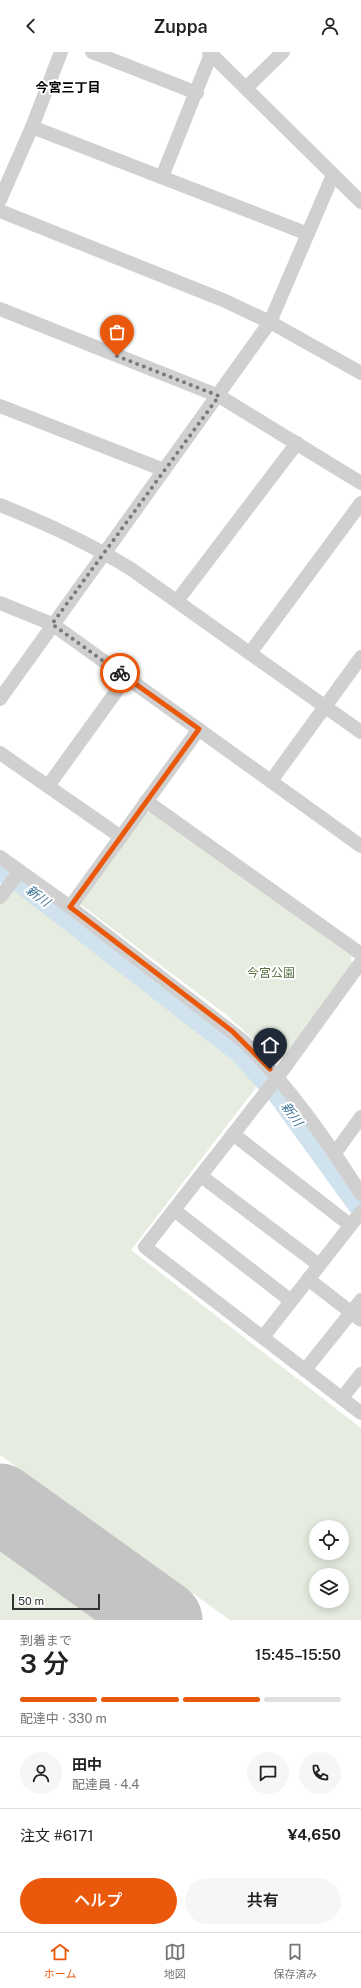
<!DOCTYPE html>
<html lang="ja">
<meta charset="utf-8">
<style>
body{margin:0;font-family:"Public Sans","Noto Sans JP",sans-serif;background:#f6f6f6;color:#222;height:100vh;display:flex;flex-direction:column;font-size:15px;white-space:nowrap}
*{box-sizing:border-box;margin:0}
p{font-size:13px;color:#767676}
.icon{flex:none;width:22px;height:22px;fill:none;stroke:currentColor;stroke-width:2;stroke-linecap:round;stroke-linejoin:round}
.map{position:relative;height:1568px;overflow:hidden}
.details{display:flex;flex-direction:column;background:#fff;flex:1}
.details>*{flex:none}
.controls{position:absolute;left:309px;top:1468px;display:grid;gap:8px}
.controls a{display:grid;place-items:center;width:40px;height:40px;border-radius:50%;background:#fff;box-shadow:0 2px 10px #0003;font-size:20px}
.scale{position:absolute;left:12px;bottom:10px;width:88px;box-sizing:border-box;padding-left:4px;border:2px solid #333;border-top:0;font-size:11px;line-height:14px;white-space:nowrap;color:#333;-webkit-text-stroke:3px #fff;paint-order:stroke}
.pin{position:absolute;display:grid;place-items:center;width:34px;height:34px;color:#fff;margin:-41px -17px;border-radius:50% 50% 50% 0;rotate:-45deg;box-shadow:0 0 4px #0007}
.pin .icon{rotate:45deg}
.courier{position:absolute;display:grid;place-items:center;width:40px;height:40px;margin:-20px;border:3px solid #ea580c;border-radius:50%;background:#fff;color:#222;box-shadow:0 1px 5px #0007}
.overview em{font-style:normal;font-weight:600}
.overview div{display:flex;flex-direction:column-reverse}
.overview{display:flex;align-items:center;justify-content:space-between;height:68px;padding:0 20px}
h1{font-size:26px;font-weight:600;line-height:30px}
.bar{display:grid;grid-template-columns:repeat(4,1fr);gap:6px 4px;align-content:center;height:48px;padding:0 20px}
.bar i{height:5px;border-radius:3px;background:#e0e0e0}
.bar .active{background:#ea580c}
.bar p{grid-column:span 4}
.line{display:flex;align-items:center;gap:10px;padding:0 20px;border-top:1px solid #e0e0e0}
.line div{flex:1}
.round{display:grid;place-items:center;flex:none;width:42px;height:42px;border-radius:21px;background:#f6f6f6}
.cta{display:flex;gap:8px;margin-top:auto;padding:8px 20px}
.cta a{flex:1;height:46px;border-radius:24px;background:#ea580c;color:#fff;font-size:16px;font-weight:600;line-height:46px;text-align:center}
.cta a+a{background:#f6f6f6;color:#222}
header{display:flex;justify-content:space-between;align-items:center;height:52px;padding:0 20px;background:#fff;font-size:18px;font-weight:600}
.dock{display:flex;justify-content:space-around;align-items:center;height:56px;border-top:1px solid #e0e0e0;background:#fff;font-size:11px;color:#767676}
.dock a{display:grid;justify-items:center;gap:2px}
.dock .active{color:#ea580c}
.map>svg:first-child{display:block}
</style>
<header><svg class="icon" aria-label="back" viewBox="0 0 24 24"><path d="M15 5l-7 7 7 7"/></svg>Zuppa<svg class="icon" aria-label="person" viewBox="0 0 24 24"><circle cx="12" cy="8" r="4"/><path d="M4 21q1-7 8-7t8 7"/></svg></header>
<div class="map">
<svg width="361" height="1568" viewBox="0 0 361 1568">
<rect width="100%" height="100%" fill="#fff"/>
<!-- green -->
<g fill="#e6ecdf" fill-rule="evenodd">
<path d="M152 760 351 904 352 915 285 1005 273 1006 228 964 80 852 144 761Z"/>
<path d="M18 836 252 1020 257 1030 255 1037 131 1198 361 1376V1568H230L0 1403V850L9 838ZM316 1475H342V1501H316ZM316 1523H342V1549H316Z"/>
<path d="M0 1498 97 1568H0Z"/>
</g>
<g fill="none" stroke-linecap="round" stroke-linejoin="round">
<!-- river -->
<path stroke="#cfe2ee" stroke-width="21" d="M0 818 25 834 239 1000 280 1045 361 1157"/>
<!-- runway -->
<path stroke="#c4c4c4" stroke-width="79" d="M0 1451 163 1568"/>
<!-- minor -->
<g stroke="#d0d0d0" stroke-width="14">
<path d="M92 0 197 41"/>
<path d="M209 0 361 150"/>
<path d="M246 36 283 0"/>
<path d="M32 75 308 182"/>
<path d="M162 125 211 2"/>
<path d="M0 148 32 75 61 0"/>
<path d="M0 159 223 248 270 270 361 321"/>
<path d="M0 257 219 344 361 431"/>
<path d="M0 354 164 418"/>
<path d="M0 453C45 471 89 491 131 517L361 680"/>
<path d="M177 549 297 391"/>
<path d="M0 551 52 572 361 794"/>
<path d="M250 601 361 451"/>
<path d="M0 647 270 270 333 123"/>
<path d="M0 701 121 785"/>
<path d="M271 729 361 605"/>
<path d="M48 734 126 626"/>
<path d="M146 749 361 902"/>
<path d="M0 805 70 855 242 988C288 1033 326 1087 361 1142"/>
<path d="M0 845 20 819"/>
<path d="M70 855 199 677"/>
<path d="M361 910 277 1026 145 1195 361 1361"/>
<path d="M233 1082 350 1173"/>
<path d="M335 1101 361 1065"/>
<path d="M201 1124 319 1213"/>
<path d="M174 1158 291 1249"/>
<path d="M308 1227 361 1268"/>
<path d="M263 1285 361 1160"/>
<path d="M305 1318 361 1248"/>
<path d="M342 1346 361 1322"/>
</g>
</g>
<g fill="none" stroke-linecap="round" stroke-linejoin="round">
<!-- done -->
<path stroke="#7a7a7a" stroke-width="4" stroke-dasharray="0 7.2" d="M117 304 219 344 52 572 120 621"/>
<!-- route -->
<path stroke="#ea580c" stroke-width="5" d="M120 621 199 677 70 855 232 979 270 1017"/>
</g>
<g text-anchor="middle" dominant-baseline="central" stroke-width="4" stroke-linejoin="round" paint-order="stroke">
<!-- park labels -->
<g font-size="12" fill="#56703f" stroke="#fff">
<text x="271" y="921">今宮公園</text>
</g>
<!-- neighbourhood labels -->
<g font-size="13" font-weight="bold" fill="#000" stroke="#fff">
<text x="68" y="35">今宮三丁目</text>
</g>
<!-- water labels -->
<g font-size="13" font-style="italic" fill="#3f7597" stroke="#fff">
<text transform="translate(38 844) rotate(37)">新川</text>
<text transform="translate(292 1062) rotate(54)">新川</text>
</g>
</g>
</svg>
<div class="controls">
<a><svg class="icon" aria-label="locate" viewBox="0 0 24 24"><circle cx="12" cy="12" r="6"/><path d="M12 2v4M12 18v4M2 12h4M18 12h4"/></svg></a>
<a><svg class="icon" aria-label="layers" viewBox="0 0 24 24"><path d="M12 4l9 5-9 5-9-5zM3 14l9 5 9-5"/></svg></a>
</div>
<div class="scale">50 m</div>
<div class="pin" style="left:117px;top:304px;background:#ea580c"><svg class="icon" aria-label="bag" viewBox="0 0 24 24"><path d="M5 8h14l-1 12H6zM9 8a3 3 0 0 1 6 0"/></svg></div>
<div class="pin" style="left:270px;top:1017px;background:#1f2937"><svg class="icon" aria-label="home" viewBox="0 0 24 24"><path d="M3 11l9-7 9 7M6 9v11h12V9"/></svg></div>
<div class="courier" style="left:120px;top:621px"><svg class="icon" aria-label="bike" viewBox="0 0 24 24"><circle cx="6" cy="16" r="4"/><circle cx="18" cy="16" r="4"/><path d="M6 16l4-8h5l3 8M10 8l3 8H6M13 5h3"/></svg></div>
</div>
<section class="details">
<div class="overview"><div><h1>3 分</h1><p>到着まで</p></div><em>15:45–15:50</em></div>
<div class="bar"><i class="active"></i><i class="active"></i><i class="active"></i><i></i><p>配達中 · 330 m</p></div>
<div class="line" style="height:72px"><a class="round"><svg class="icon" aria-label="person" viewBox="0 0 24 24"><circle cx="12" cy="8" r="4"/><path d="M4 21q1-7 8-7t8 7"/></svg></a><div><b>田中</b><p>配達員 · 4.4</p></div><a class="round"><svg class="icon" aria-label="chat" viewBox="0 0 24 24"><path d="M4 5h16v11H9l-5 4z"/></svg></a><a class="round"><svg class="icon" aria-label="phone" viewBox="0 0 24 24"><path d="M5 4h4l2 5-3 2q2 4 5 5l2-3 5 2v4C11 20 4 13 5 4z"/></svg></a></div>
<div class="line" style="height:52px"><div>注文 #6171</div><b>¥4,650</b></div>
<div class="cta"><a>ヘルプ</a><a>共有</a></div>
</section>
<nav class="dock">
<a class="active"><svg class="icon" aria-label="home" viewBox="0 0 24 24"><path d="M3 11l9-7 9 7M6 9v11h12V9"/></svg>ホーム</a>
<a><svg class="icon" aria-label="map" viewBox="0 0 24 24"><path d="M3 6l6-2 6 2 6-2v14l-6 2-6-2-6 2zM9 4v14M15 6v14"/></svg>地図</a>
<a><svg class="icon" aria-label="saved" viewBox="0 0 24 24"><path d="M7 4h10v16l-5-4-5 4z"/></svg>保存済み</a>
</nav>
